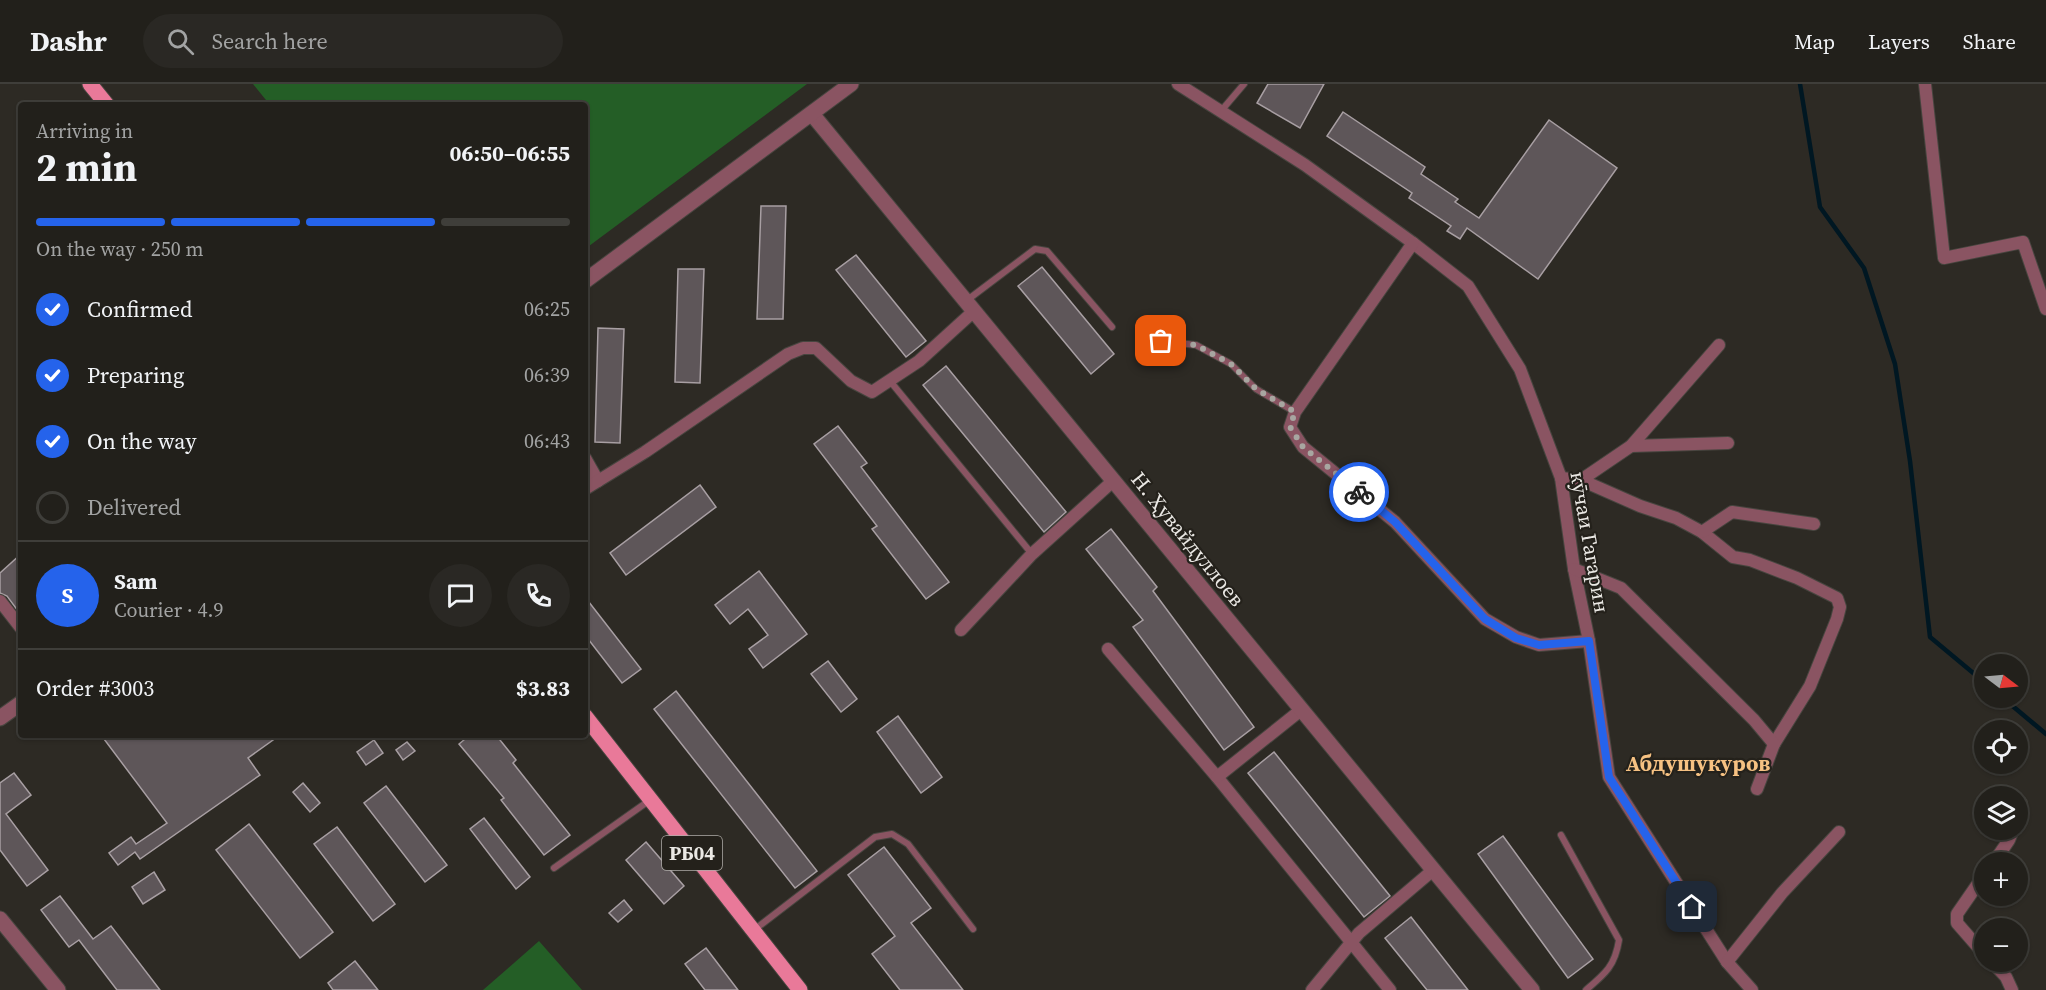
<!DOCTYPE html>
<meta charset="utf-8">
<style>
body{margin:0;font-family:"Source Serif 4",serif;background:#2a2824;color:#f1f3f6;height:100vh;display:flex;flex-direction:column;font-size:22px;white-space:nowrap}
*{box-sizing:border-box;margin:0}
p{font-size:20px;color:#a2a3a3}
.icon{flex:none;width:33px;height:33px;fill:none;stroke:currentColor;stroke-width:2;stroke-linecap:round;stroke-linejoin:round}
.map{position:relative;flex:1;overflow:hidden}
.side{position:absolute;left:18px;top:18px;width:570px;height:636px;display:flex;flex-direction:column;background:#22201b;border-radius:6px;box-shadow:0 2px 4px #0004,0 0 0 2px #3f3e3a}
.side>*{flex:none}
.needle{width:39px;rotate:106deg}
.tools{position:absolute;left:1974px;top:570px;display:grid;gap:12px}
.tools a{display:grid;place-items:center;width:54px;height:54px;border-radius:50%;background:#22201b;box-shadow:0 2px 4px #0004,0 0 0 2px #3f3e3a;font-size:30px}
.pin{position:absolute;display:grid;place-items:center;width:51px;height:51px;color:#fff;margin:-26px;border-radius:12px;box-shadow:0 3px 9px #0006}
.courier{position:absolute;display:grid;place-items:center;width:60px;height:60px;margin:-30px;border:4px solid #2563eb;border-radius:50%;background:#fff;color:#222;box-shadow:0 2px 8px #0007}
.headline em{font-style:normal;font-weight:700}
.headline div{display:flex;flex-direction:column-reverse}
.headline{display:flex;align-items:center;justify-content:space-between;height:102px;padding:0 18px}
h1{font-size:39px;font-weight:700;line-height:45px}
.bar{display:grid;grid-template-columns:repeat(4,1fr);gap:9px 6px;align-content:center;height:72px;padding:0 18px}
.bar i{height:8px;border-radius:4px;background:#3f3e3a}
.bar .active{background:#2563eb}
.bar p{grid-column:span 4}
.line{display:flex;align-items:center;gap:15px;padding:0 18px;border-top:2px solid #3f3e3a}
.line div{flex:1}
.round{display:grid;place-items:center;flex:none;width:63px;height:63px;border-radius:32px;background:#2a2824}
ol{padding:0 18px;list-style:none}
li{display:flex;align-items:center;gap:18px;height:66px}
li p{margin-inline-start:auto}
li .icon{padding:6px;border-radius:50%;background:#2563eb;color:#fff;stroke-width:4}
li:last-child{color:#a2a3a3}
li i{width:33px;height:33px;border:3px solid #3f3e3a;border-radius:50%}
header{display:flex;align-items:center;gap:36px;box-sizing:border-box;height:84px;padding:0 30px;background:#22201b;border-bottom:2px solid #3f3e3a}
header strong{font-size:28px}
nav{display:flex;gap:33px;margin-inline-start:auto;font-size:21px}
.search{width:420px;height:54px;background:#2a2824;display:flex;align-items:center;gap:15px;box-sizing:border-box;padding:0 21px;border-radius:33px;color:#a2a3a3;font-size:22px}
.map>svg:first-child{display:block}
</style>
<header>
<strong>Dashr</strong>
<div class="search"><svg class="icon" aria-label="search" viewBox="0 0 24 24"><circle cx="10" cy="10" r="6"/><path d="M15 15l6 6"/></svg>Search here</div>
<nav><a>Map</a><a>Layers</a><a>Share</a></nav>
</header>
<div class="map">
<svg width="2046" height="906" viewBox="0 0 2046 906">
<rect width="100%" height="100%" fill="#2d2a24"/>
<!-- green -->
<g fill="#245e26">
<path d="M253 0H807L585 165V21H270Z"/>
<path d="M539 857 582 906H483Z"/>
</g>
<g fill="none" stroke-linecap="round" stroke-linejoin="round">
<!-- stream -->
<g stroke="#001722" stroke-width="4.5">
<path d="M1800 0 1820 123 1864 184 1895 280 1910 377 1930 553 1984 598"/>
<path d="M2003 614 2046 650"/>
</g>
</g>
<!-- building -->
<g fill="#5e5659" stroke="#a89fa3" stroke-width="1.5">
<path d="M1268 0H1324L1300 44 1257 19Z"/>
<path d="M1343 28 1425 83 1421 90 1458 115 1455 118 1479 134 1549 36 1617 84 1538 195 1467 144 1460 155 1447 147 1451 142 1409 114 1412 109 1327 52Z"/>
<path d="M761 122H786L783 235H757Z"/>
<path d="M856 171 926 257 906 273 836 186Z"/>
<path d="M1042 183 1114 270 1091 290 1018 202Z"/>
<path d="M678 185H704L700 299 675 298Z"/>
<path d="M598 244 624 245 620 359 595 358Z"/>
<path d="M946 282 1066 428 1044 448 923 301Z"/>
<path d="M838 342 867 379 861 383 949 498 926 515 872 445 877 442 814 360Z"/>
<path d="M700 401 716 423 626 491 610 469Z"/>
<path d="M1111 445 1157 503 1153 507 1254 643 1224 666 1133 543 1143 536 1086 465Z"/>
<path d="M21 470V531L7 512 0 509V489Z"/>
<path d="M759 487 807 550 763 584 749 565 768 551 748 525 730 540 715 521Z"/>
<path d="M585 513 641 585 622 599 585 551Z"/>
<path d="M828 577 857 615 841 628 811 590Z"/>
<path d="M676 607 817 787 795 804 654 625Z"/>
<path d="M898 632 942 693 921 709 877 648Z"/>
<path d="M101 651H280L248 674 260 691 140 775 135 768 118 781 109 769 131 753 136 760 167 739Z"/>
<path d="M470 651H496L516 676 513 679 570 751 544 771 501 716 504 714 459 660Z"/>
<path d="M374 656 383 669 366 681 357 668Z"/>
<path d="M407 658 415 667 403 676 396 666Z"/>
<path d="M1274 668 1390 812 1364 833 1248 689Z"/>
<path d="M14 689 31 711 6 730 48 786 27 802 0 766V699Z"/>
<path d="M303 699 320 719 310 728 293 708Z"/>
<path d="M386 702 447 781 425 798 364 719Z"/>
<path d="M484 734 530 793 516 805 470 745Z"/>
<path d="M249 740 333 848 300 874 216 766Z"/>
<path d="M337 743 395 820 373 837 314 760Z"/>
<path d="M1503 752 1593 875 1568 894 1478 770Z"/>
<path d="M646 758 684 802 664 820 626 776Z"/>
<path d="M884 763 931 824 911 839 963 906H900L872 870 895 852 848 791Z"/>
<path d="M154 788 165 806 143 820 132 803Z"/>
<path d="M60 812 93 855 111 842 160 906H117L79 856 69 863 41 826Z"/>
<path d="M624 816 632 826 618 838 609 829Z"/>
<path d="M1411 833 1468 906H1427L1385 854Z"/>
<path d="M706 864 738 906H705L685 880Z"/>
<path d="M355 877 378 906H333L328 899Z"/>
</g>
<g fill="none" stroke-linecap="round" stroke-linejoin="round">
<!-- service casing -->
<g stroke="#47453f" stroke-width="8">
<g id="service">
<path d="M1221 27 1244 0"/>
<path d="M966 217 1035 165 1047 167 1112 243"/>
<path d="M1145 240 1161 257 1196 261 1231 280 1256 305 1295 328"/>
<path d="M890 297 1032 470"/>
<path d="M1561 751 1619 856C1615 882 1605 890 1586 906"/>
<path d="M554 784 650 716"/>
<path d="M754 846 875 753 892 750 908 760 973 845"/>
</g>
</g>
<!-- minor casing -->
<g stroke="#47453f" stroke-width="14">
<g id="minor">
<path d="M1178 0 1305 81 1413 159 1468 202 1520 285 1561 394 1574 485 1589 557 1609 693 1727 878 1752 906"/>
<path d="M1925 0 1944 174 2023 158 2046 225"/>
<path d="M1413 159 1295 328 1290 343 1303 363 1395 438 1485 535 1516 553 1539 561 1589 557"/>
<path d="M1631 362 1728 359"/>
<path d="M585 374 598 397"/>
<path d="M1561 394 1581 396 1640 422 1676 434 1702 448 1733 473 1750 476 1797 494 1837 514 1840 523 1837 535 1810 602 1774 660"/>
<path d="M1581 396 1631 362 1719 261"/>
<path d="M585 405 645 368 788 270 803 264H816L851 297 872 308 919 277 974 227"/>
<path d="M1702 448 1732 428 1814 440"/>
<path d="M1574 485 1621 504 1754 636 1774 660 1757 705"/>
<path d="M0 517 21 544"/>
<path d="M961 546 1032 470 1113 397"/>
<path d="M1108 565 1217 693 1390 906"/>
<path d="M1217 693 1301 626"/>
<path d="M2018 731 2021 719"/>
<path d="M1994 778 2009 756 2013 746"/>
<path d="M1984 791 1957 830V839L1984 870"/>
<path d="M1727 878 1782 809 1839 748"/>
<path d="M1992 878 2006 893 2012 906"/>
<path d="M1312 906 1359 849 1432 787"/>
</g>
</g>
<!-- tertiary casing -->
<g stroke="#47453f" stroke-width="17">
<g id="tertiary">
<path d="M812 30 1532 906"/>
<path d="M585 197 851 0"/>
<path d="M0 634 21 619"/>
<path d="M0 835 58 906"/>
</g>
</g>
<!-- primary casing -->
<g stroke="#47453f" stroke-width="17">
<g id="primary">
<path d="M90 0 107 21"/>
<path d="M585 632 800 906"/>
</g>
</g>
<!-- service -->
<use href="#service" stroke="#8a5462" stroke-width="6"/>
<!-- minor -->
<use href="#minor" stroke="#8a5462" stroke-width="12"/>
<!-- tertiary -->
<use href="#tertiary" stroke="#8a5462" stroke-width="15"/>
<!-- primary -->
<use href="#primary" stroke="#e97999" stroke-width="15"/>
</g>
<g fill="none" stroke-linecap="round" stroke-linejoin="round">
<!-- done -->
<path stroke="#a8a6a1" stroke-width="6" stroke-dasharray="0 10.8" d="M1161 257 1196 261 1231 280 1256 305 1295 328 1290 343 1303 363 1359 408"/>
<!-- route -->
<path stroke="#2563eb" stroke-width="8" d="M1359 408 1395 438 1485 535 1516 554 1539 561 1589 557 1609 693 1692 823"/>
</g>
<g text-anchor="middle" dominant-baseline="central" stroke-width="4.5" stroke-linejoin="round" paint-order="stroke">
<!-- shield labels -->
<rect fill="#24211b" stroke="#afaca8" stroke-width="1.5" x="662" y="752" width="60" height="34" rx="4.5"/>
<g font-size="20" font-weight="bold" fill="#eae8e4">
<text x="692" y="769">РБ04</text>
</g>
<!-- street labels -->
<g font-size="21" fill="#eae8e4" stroke="#24211b">
<text transform="translate(1188 455) rotate(51)">Н. Ҳувайдуллоев</text>
<text transform="translate(1590 458) rotate(80)">кӯчаи Гагарин</text>
</g>
<!-- neighbourhood labels -->
<g font-size="22" font-weight="bold" fill="#f6c182" stroke="#24211b">
<text x="1698" y="679">Абдушукуров</text>
</g>
</g>
</svg>
<div class="tools">
<a><svg class="needle" viewBox="-14 -14 28 28"><path d="M0-13l5 13h-10z" fill="#e53935"/><path d="M0 13l5-13h-10z" fill="#a2a3a3"/></svg></a>
<a><svg class="icon" aria-label="locate" viewBox="0 0 24 24"><circle cx="12" cy="12" r="6"/><path d="M12 2v4M12 18v4M2 12h4M18 12h4"/></svg></a>
<a><svg class="icon" aria-label="layers" viewBox="0 0 24 24"><path d="M12 4l9 5-9 5-9-5zM3 14l9 5 9-5"/></svg></a>
<a>+</a>
<a>−</a>
</div>
<div class="pin" style="left:1161px;top:257px;background:#ea580c"><svg class="icon" aria-label="bag" viewBox="0 0 24 24"><path d="M5 8h14l-1 12H6zM9 8a3 3 0 0 1 6 0"/></svg></div>
<div class="pin" style="left:1692px;top:823px;background:#1f2937"><svg class="icon" aria-label="home" viewBox="0 0 24 24"><path d="M3 11l9-7 9 7M6 9v11h12V9"/></svg></div>
<div class="courier" style="left:1359px;top:408px"><svg class="icon" aria-label="bike" viewBox="0 0 24 24"><circle cx="6" cy="16" r="4"/><circle cx="18" cy="16" r="4"/><path d="M6 16l4-8h5l3 8M10 8l3 8H6M13 5h3"/></svg></div>
<section class="side">
<div class="headline"><div><h1>2 min</h1><p>Arriving in</p></div><em>06:50–06:55</em></div>
<div class="bar"><i class="active"></i><i class="active"></i><i class="active"></i><i></i><p>On the way · 250 m</p></div>
<ol>
<li><svg class="icon" aria-label="check" viewBox="0 0 24 24"><path d="M5 12l5 5 9-10"/></svg>Confirmed<p>06:25</p></li>
<li><svg class="icon" aria-label="check" viewBox="0 0 24 24"><path d="M5 12l5 5 9-10"/></svg>Preparing<p>06:39</p></li>
<li><svg class="icon" aria-label="check" viewBox="0 0 24 24"><path d="M5 12l5 5 9-10"/></svg>On the way<p>06:43</p></li>
<li><i></i>Delivered</li>
</ol>
<div class="line" style="height:108px"><b class="round" style="background:#2563eb;color:#fff">S</b><div><b>Sam</b><p>Courier · 4.9</p></div><a class="round"><svg class="icon" aria-label="chat" viewBox="0 0 24 24"><path d="M4 5h16v11H9l-5 4z"/></svg></a><a class="round"><svg class="icon" aria-label="phone" viewBox="0 0 24 24"><path d="M5 4h4l2 5-3 2q2 4 5 5l2-3 5 2v4C11 20 4 13 5 4z"/></svg></a></div>
<div class="line" style="height:78px"><div>Order #3003</div><b>$3.83</b></div>
</section>
</div>
